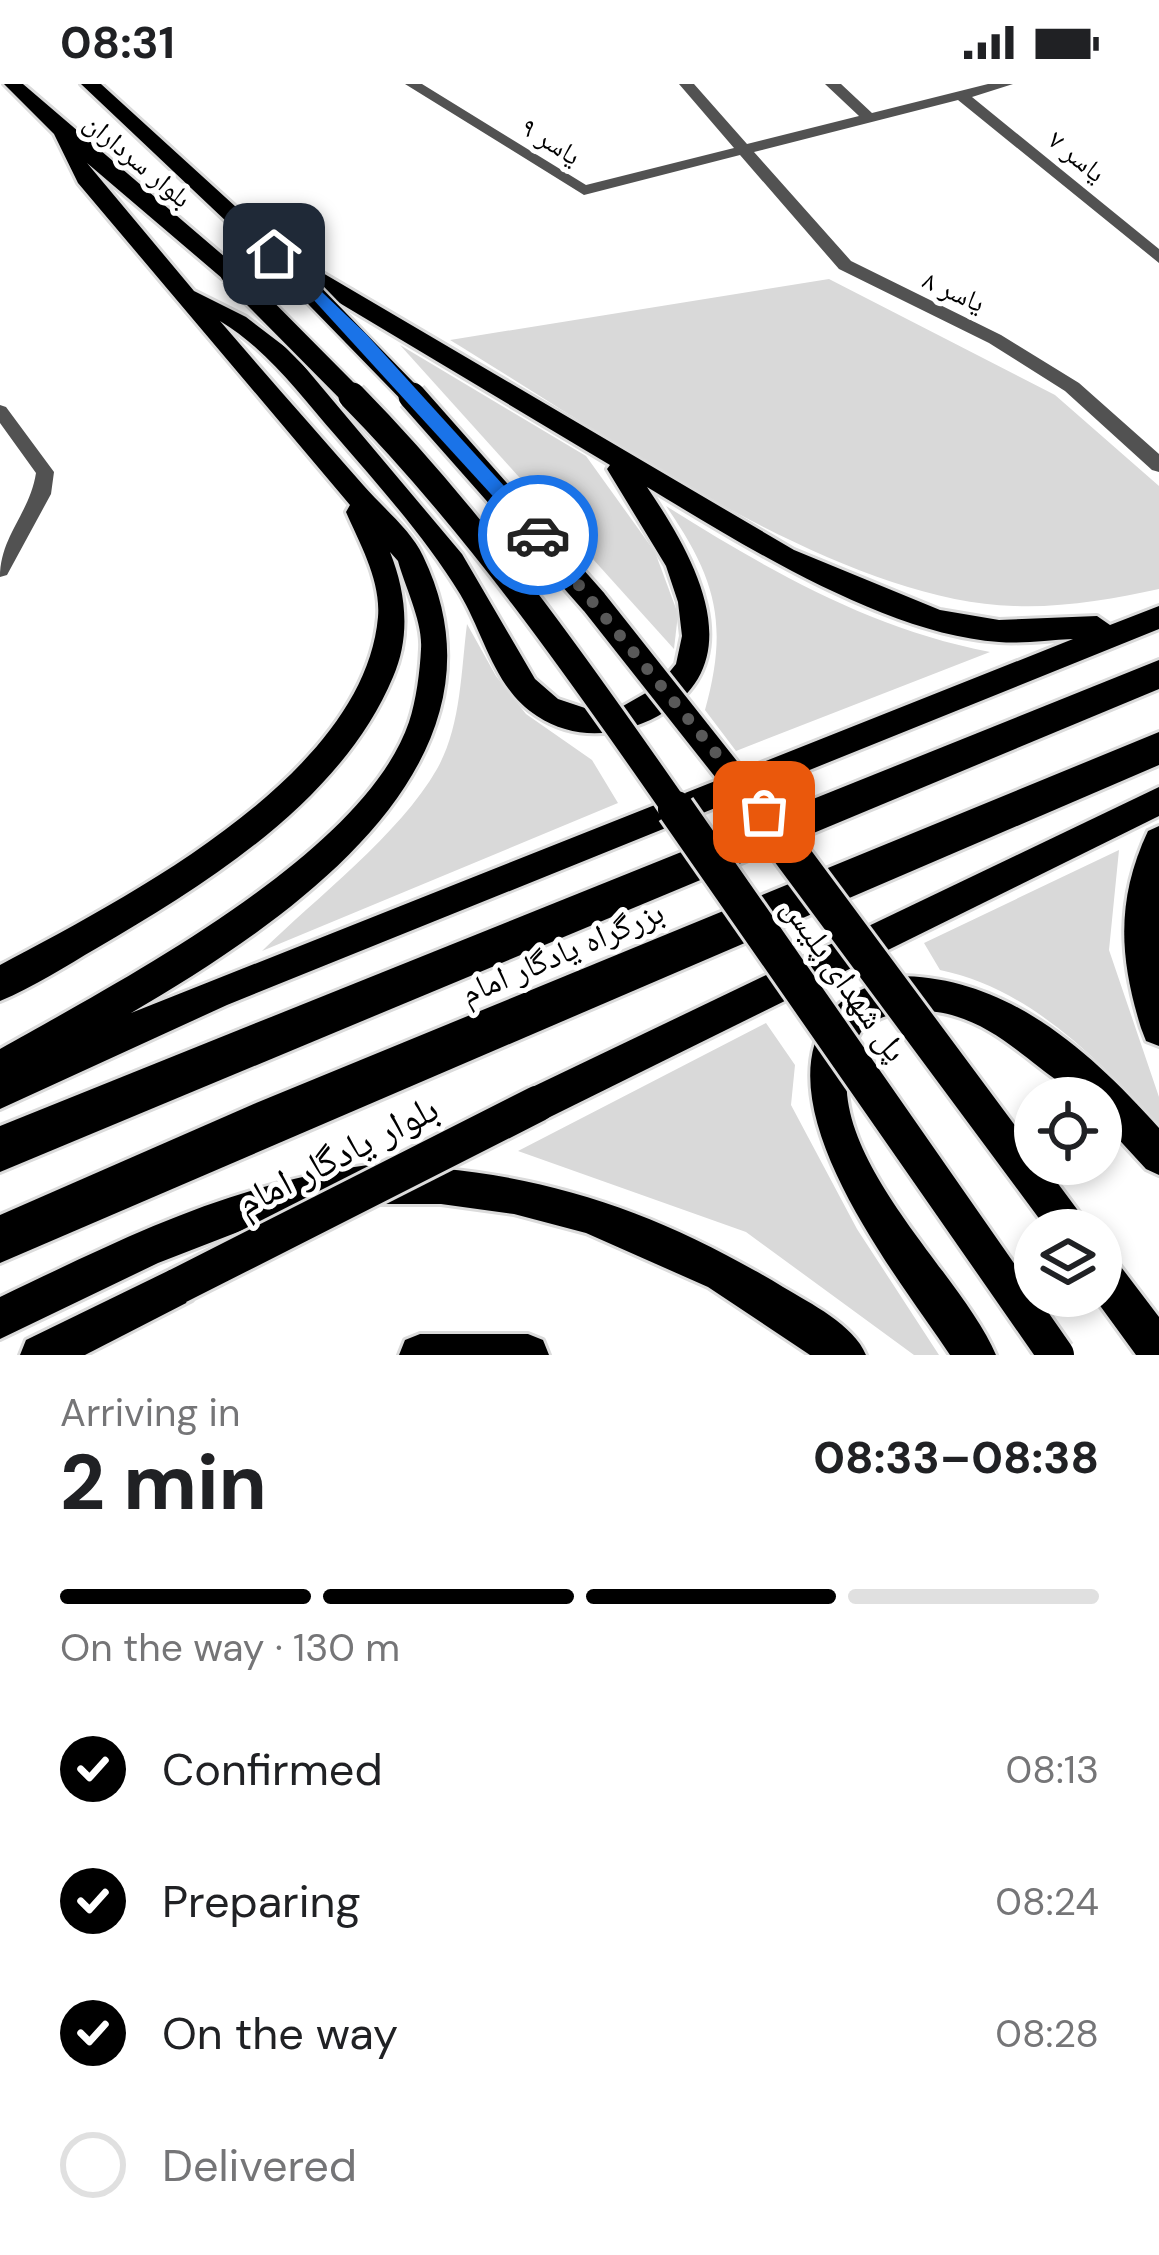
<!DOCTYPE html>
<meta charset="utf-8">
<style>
body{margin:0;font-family:"DM Sans","Noto Naskh Arabic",sans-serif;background:#f2f2f2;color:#202124;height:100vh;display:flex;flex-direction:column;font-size:45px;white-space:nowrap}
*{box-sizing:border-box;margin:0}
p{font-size:39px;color:#757577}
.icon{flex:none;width:66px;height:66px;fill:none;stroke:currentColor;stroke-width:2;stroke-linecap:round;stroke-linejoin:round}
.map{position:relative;height:1271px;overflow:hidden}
.side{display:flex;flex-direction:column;background:#fff;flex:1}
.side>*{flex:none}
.tools{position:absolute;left:1014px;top:993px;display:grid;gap:24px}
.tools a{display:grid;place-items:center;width:108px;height:108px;border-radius:50%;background:#fff;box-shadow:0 6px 18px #0003;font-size:60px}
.pin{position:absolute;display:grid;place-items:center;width:102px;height:102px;color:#fff;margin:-51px;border-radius:24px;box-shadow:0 6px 18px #0006}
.courier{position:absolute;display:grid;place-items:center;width:120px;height:120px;margin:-60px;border:9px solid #1a73e8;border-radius:50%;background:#fff;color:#222;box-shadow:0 3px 15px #0007}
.overview em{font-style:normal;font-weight:800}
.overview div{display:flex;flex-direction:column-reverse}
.overview{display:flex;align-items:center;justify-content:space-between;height:204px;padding:0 60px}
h1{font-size:78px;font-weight:800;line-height:90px}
.bar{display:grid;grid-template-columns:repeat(4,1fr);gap:18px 12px;align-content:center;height:144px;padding:0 60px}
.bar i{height:15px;border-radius:9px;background:#e0e0e0}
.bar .active{background:#000}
.bar p{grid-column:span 4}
ol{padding:0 60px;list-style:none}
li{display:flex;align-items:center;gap:36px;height:132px}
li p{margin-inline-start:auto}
li .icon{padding:12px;border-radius:50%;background:#000;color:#fff;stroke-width:4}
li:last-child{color:#757577}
li i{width:66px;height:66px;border:6px solid #e0e0e0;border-radius:50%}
.status{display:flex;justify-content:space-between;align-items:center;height:84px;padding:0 60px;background:#fff;direction:ltr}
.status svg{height:33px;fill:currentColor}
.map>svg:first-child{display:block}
</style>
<div class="status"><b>08:31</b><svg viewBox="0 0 49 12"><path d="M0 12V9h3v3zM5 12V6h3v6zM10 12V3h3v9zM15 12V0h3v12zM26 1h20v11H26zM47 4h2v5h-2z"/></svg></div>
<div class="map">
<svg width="1159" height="1271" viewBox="0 0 1159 1271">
<rect width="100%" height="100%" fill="#fff"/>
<!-- green -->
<g fill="#d9d9d9">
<path d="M829 195 1055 311 1159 402V505C1114 515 1061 524 1014 522 838 517 600 347 450 256Z"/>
<path d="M400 261 586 372 655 468 678 530 674 565Z"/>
<path d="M666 422C770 487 868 544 990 568L736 667 705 626C729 540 716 494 666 422Z"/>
<path d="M467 540 496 592 526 630 592 676 618 719 262 867C316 814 400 750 437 685 461 643 461 587 467 540Z"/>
<path d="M1119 766 1109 866 1159 1013V1040C1097 975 1031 905 940 886L924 859Z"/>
<path d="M766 939 795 981 791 1021 857 1145 939 1271H914L746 1148 518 1067Z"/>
</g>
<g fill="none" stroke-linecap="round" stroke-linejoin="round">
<!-- primary casing -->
<g stroke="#dbdbdb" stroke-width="6">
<g id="primary">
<path d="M4 0H23L239 185V195H223L87 79 194 207 246 233 293 269 462 470 535 595 558 615 588 625 623 622 658 602 676 580 682 552 678 518 666 482 607 385 610 381 266 175 81 0H101L282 165 794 466 940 526 999 536 1097 532 1110 541 1159 522V545L227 921 0 1025V965C118 898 364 771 409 638 416 617 420 587 421 565 423 538 405 503 398 477L390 468C406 508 411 552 393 593 341 717 208 799 97 864 66 882 34 903 0 917V881C126 814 364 692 378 533 381 497 360 460 346 428L350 421 78 99 54 50ZM220 237C269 267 298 309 336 352 379 402 425 453 460 510 484 550 495 606 537 632 575 657 619 653 658 632 755 577 693 471 647 403 743 461 886 551 999 558 1023 560 1048 556 1073 555L131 929C286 838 524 681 423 472 411 446 382 423 364 402 316 347 267 292 220 237Z"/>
<path d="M1159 703V732L550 1033 537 1039 524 1033 518 1020 524 1007Z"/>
<path d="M1159 742V962L1146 957 1141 944C1119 873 1116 815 1148 747Z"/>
<path d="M898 892C1007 892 1089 966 1159 1044V1091L1146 1085 1101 1036V1014C1050 1014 1004 927 921 927 898 927 878 931 861 948 798 1051 960 1184 996 1271H950C900 1195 746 1008 840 919 854 905 880 900 898 892Z"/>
<path d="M368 1081C524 1082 649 1122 783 1203 810 1219 854 1241 866 1271H810L708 1203 586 1149 514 1130 441 1120H368L256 1141 158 1179 0 1255V1213C126 1153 227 1101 368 1081Z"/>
<path d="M1101 1169 1115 1175 1159 1233V1271H1136L1093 1212H1101Z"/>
<path d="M178 1182 192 1188 198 1202 192 1216 85 1271H20L26 1256Z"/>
<path d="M420 1250H528L543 1256 549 1271H399L405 1256Z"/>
</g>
</g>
<!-- highway casing -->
<g stroke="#dbdbdb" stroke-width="6">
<g id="highway">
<path d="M1159 576V605L0 1088V1042Z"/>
<path d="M1159 648V681L0 1179V1131L256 1019Z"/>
</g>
</g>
<!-- lane -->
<path fill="#525252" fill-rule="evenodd" d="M0 321 6 323 54 388 51 410 7 491 0 493C0 452 30 429 36 389L0 339Z"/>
<!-- street -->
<path fill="#525252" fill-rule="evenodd" d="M405 0H422L586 101 734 64 679 0H694L747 60 859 32 825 0H841L872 29 988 0H1013L972 13 1159 165V179L958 16 754 68 851 177 1001 251 1079 299 1159 370V388L1152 386 1065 307 989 259 839 185 740 71 584 111Z"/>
<!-- primary -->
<use href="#primary" fill="#000" fill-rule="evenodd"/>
<!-- highway -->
<use href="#highway" fill="#000" fill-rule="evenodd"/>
<!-- primary-bridge-far2 casing -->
<g stroke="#dbdbdb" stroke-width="26" stroke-linecap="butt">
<g id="primary-bridge-far2">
<path d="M274 170 415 315"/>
<path d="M231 190 355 315"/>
</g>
</g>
<!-- primary-bridge-far1 casing -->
<g stroke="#dbdbdb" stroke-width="33" stroke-linecap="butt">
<g id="primary-bridge-far1">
<path d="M352 312C475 437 578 584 678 728"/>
<path d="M412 312 594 518 760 728"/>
</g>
</g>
<!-- primary-bridge casing -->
<g stroke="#dbdbdb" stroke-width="42" stroke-linecap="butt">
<g id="primary-bridge">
<path d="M676 725 1056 1271"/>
<path d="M758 725 1070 1146"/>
<path d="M178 1202 537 1020"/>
</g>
</g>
<!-- primary-bridge-far2 -->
<use href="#primary-bridge-far2" stroke="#000" stroke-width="21"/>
<!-- primary-bridge-far1 -->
<use href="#primary-bridge-far1" stroke="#000" stroke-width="27"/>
<!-- primary-bridge -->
<use href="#primary-bridge" stroke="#000" stroke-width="36"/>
</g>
<!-- route -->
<path fill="#1a73e8" d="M269 167H279L366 250 544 446V455H532Z"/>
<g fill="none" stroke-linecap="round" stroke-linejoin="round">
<!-- done -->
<path stroke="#595959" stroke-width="12" stroke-dasharray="0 21.6" d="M538 451 764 728"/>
</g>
<g text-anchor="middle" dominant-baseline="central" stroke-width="10" stroke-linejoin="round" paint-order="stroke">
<!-- far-street labels -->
<g font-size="27" fill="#000" stroke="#fff">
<text transform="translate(551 57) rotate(32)">یاسر ۹</text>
<text transform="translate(1077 72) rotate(39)">یاسر ۷</text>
<text transform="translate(138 76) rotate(40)">بلوار سرداران</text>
<text transform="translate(954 207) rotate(24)">یاسر ۸</text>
</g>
<!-- street labels -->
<g font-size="33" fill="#000" stroke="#fff">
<text transform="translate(562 868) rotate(-23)">بزرگراه یادگار امام</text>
<text transform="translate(845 895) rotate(55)">پل شهدای پلیس</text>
</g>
<!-- near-street labels -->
<g font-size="39" fill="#000" stroke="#fff">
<text transform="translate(337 1071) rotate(-27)">بلوار یادگار امام</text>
</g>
</g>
</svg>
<div class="tools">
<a><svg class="icon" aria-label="locate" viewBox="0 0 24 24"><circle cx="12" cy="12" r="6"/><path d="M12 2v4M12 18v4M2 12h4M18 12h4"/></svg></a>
<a><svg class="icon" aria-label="layers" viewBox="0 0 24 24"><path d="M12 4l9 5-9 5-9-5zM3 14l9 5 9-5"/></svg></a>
</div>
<div class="pin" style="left:764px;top:728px;background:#ea580c"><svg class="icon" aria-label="bag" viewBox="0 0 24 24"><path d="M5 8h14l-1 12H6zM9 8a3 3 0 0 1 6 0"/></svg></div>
<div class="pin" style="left:274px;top:170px;background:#1f2937"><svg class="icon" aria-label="home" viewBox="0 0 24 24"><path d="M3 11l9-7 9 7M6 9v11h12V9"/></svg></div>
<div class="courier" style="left:538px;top:451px"><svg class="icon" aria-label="car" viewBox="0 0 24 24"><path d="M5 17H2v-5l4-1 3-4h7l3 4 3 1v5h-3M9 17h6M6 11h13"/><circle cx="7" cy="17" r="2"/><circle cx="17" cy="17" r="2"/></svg></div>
</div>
<section class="side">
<div class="overview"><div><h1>2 min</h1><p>Arriving in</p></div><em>08:33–08:38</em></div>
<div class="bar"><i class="active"></i><i class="active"></i><i class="active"></i><i></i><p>On the way · 130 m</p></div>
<ol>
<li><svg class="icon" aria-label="check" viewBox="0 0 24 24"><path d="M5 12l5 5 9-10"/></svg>Confirmed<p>08:13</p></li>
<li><svg class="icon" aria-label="check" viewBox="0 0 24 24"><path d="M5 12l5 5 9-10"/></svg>Preparing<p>08:24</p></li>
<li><svg class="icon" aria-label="check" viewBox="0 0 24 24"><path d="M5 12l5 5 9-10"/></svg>On the way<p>08:28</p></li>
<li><i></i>Delivered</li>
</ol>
</section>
